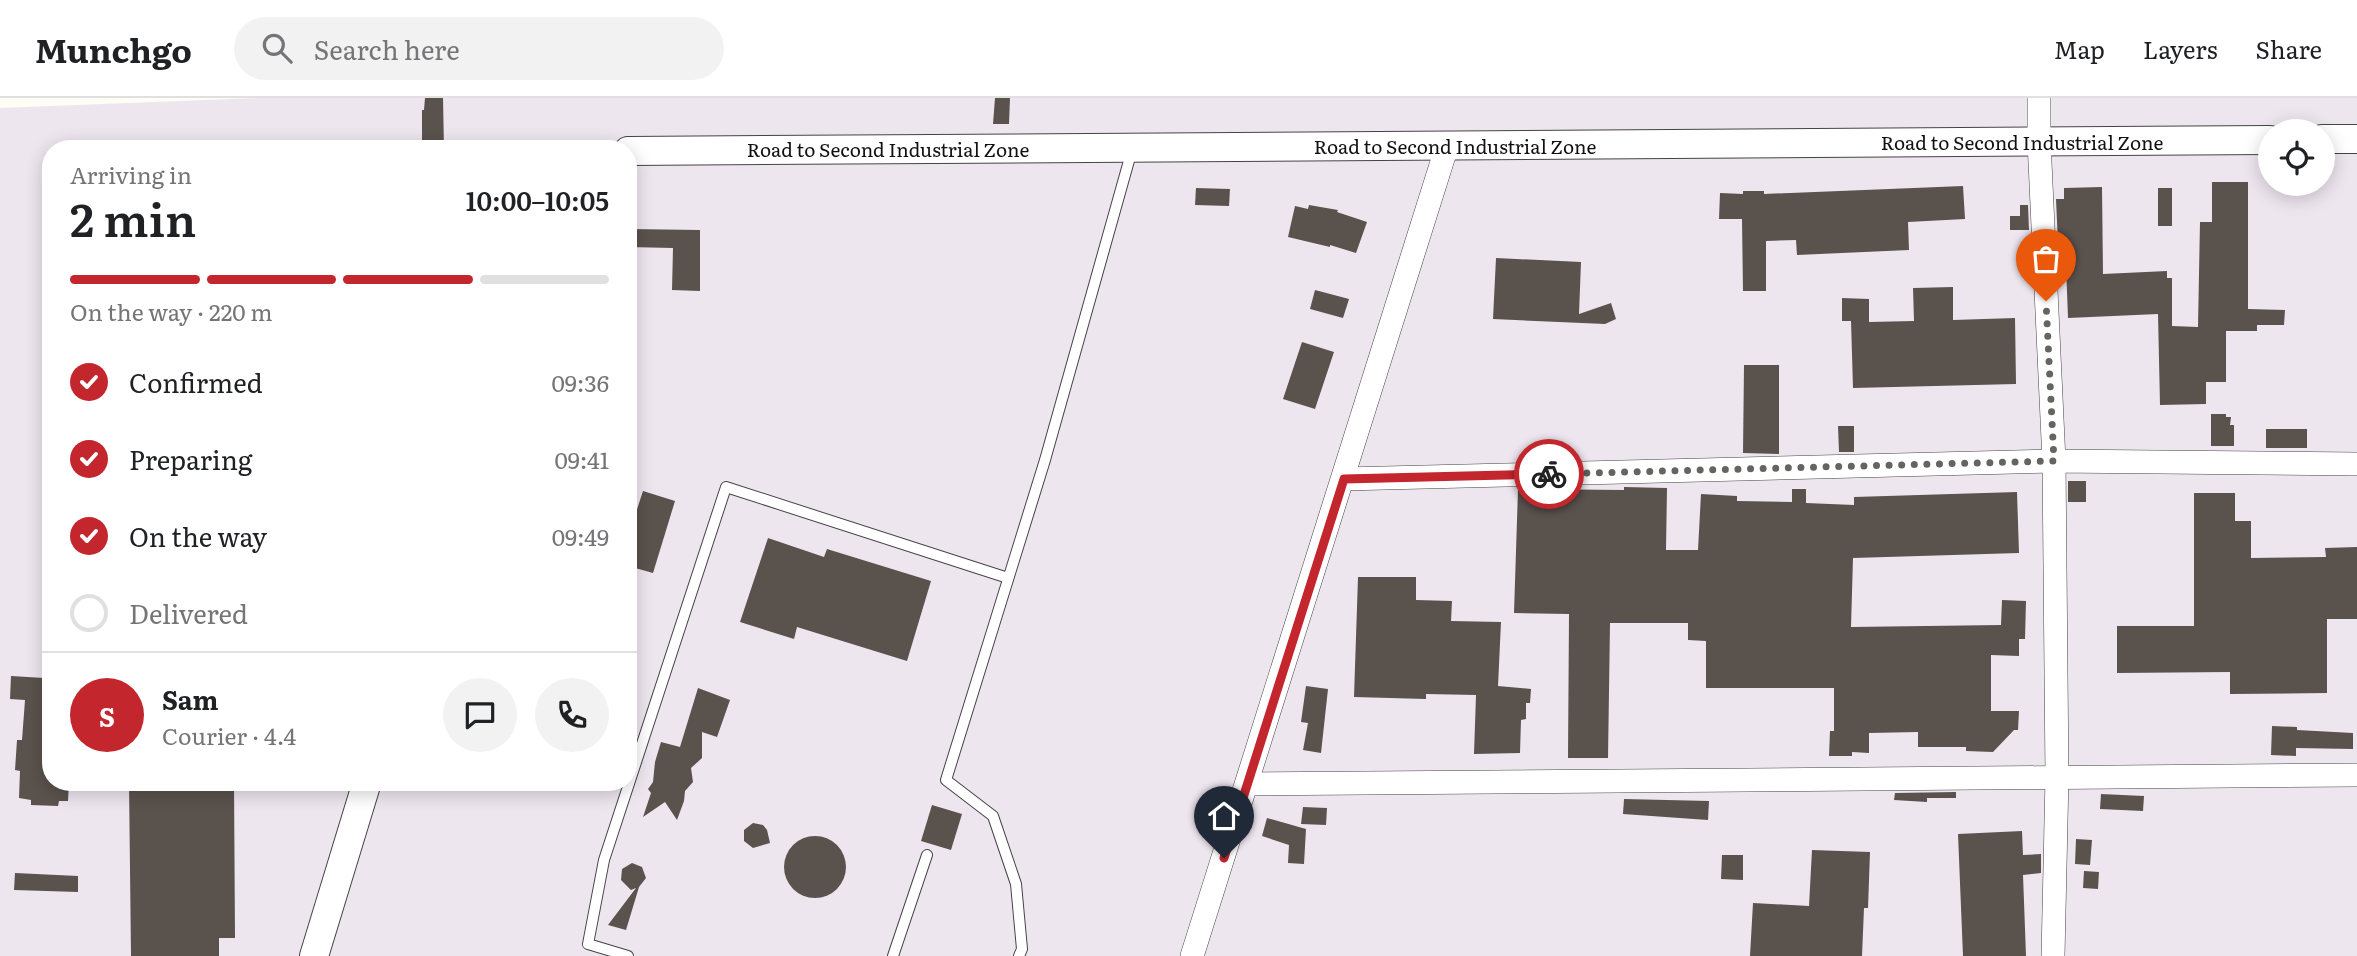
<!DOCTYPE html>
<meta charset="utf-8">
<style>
body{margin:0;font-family:Literata,serif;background:#f2f2f2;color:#202124;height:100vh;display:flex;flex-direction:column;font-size:26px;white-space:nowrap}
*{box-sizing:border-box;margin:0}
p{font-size:23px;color:#757577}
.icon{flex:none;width:38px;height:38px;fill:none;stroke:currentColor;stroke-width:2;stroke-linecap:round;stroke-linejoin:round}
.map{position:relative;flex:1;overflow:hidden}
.panel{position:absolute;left:42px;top:42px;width:595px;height:651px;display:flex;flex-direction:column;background:#fff;border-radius:28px;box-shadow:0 4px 18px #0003}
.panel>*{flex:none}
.fabs{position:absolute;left:2258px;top:21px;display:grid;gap:14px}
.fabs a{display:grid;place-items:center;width:77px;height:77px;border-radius:50%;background:#fff;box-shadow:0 4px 18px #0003;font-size:35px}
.pin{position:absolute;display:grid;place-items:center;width:60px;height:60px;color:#fff;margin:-72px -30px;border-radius:50% 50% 50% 0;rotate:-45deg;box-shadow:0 0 7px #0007}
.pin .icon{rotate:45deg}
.courier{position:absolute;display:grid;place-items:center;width:70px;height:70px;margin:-35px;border:5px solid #c4262e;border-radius:50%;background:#fff;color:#222;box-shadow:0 2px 9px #0007}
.summary em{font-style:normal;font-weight:600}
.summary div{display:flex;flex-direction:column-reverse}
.summary{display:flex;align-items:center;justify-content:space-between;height:119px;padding:0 28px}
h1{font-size:46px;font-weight:600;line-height:52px}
.bar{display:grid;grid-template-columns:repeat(4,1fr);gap:10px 7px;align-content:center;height:84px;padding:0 28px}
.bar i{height:9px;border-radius:5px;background:#e0e0e0}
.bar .current{background:#c4262e}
.bar p{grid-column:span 4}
.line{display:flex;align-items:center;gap:18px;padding:0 28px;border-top:2px solid #e0e0e0}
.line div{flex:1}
.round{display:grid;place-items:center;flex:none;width:74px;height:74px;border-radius:37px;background:#f2f2f2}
ol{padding:0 28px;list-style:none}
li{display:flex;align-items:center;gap:21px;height:77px}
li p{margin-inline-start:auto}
li .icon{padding:7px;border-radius:50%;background:#c4262e;color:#fff;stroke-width:4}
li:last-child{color:#757577}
li i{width:38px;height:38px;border:4px solid #e0e0e0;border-radius:50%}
header{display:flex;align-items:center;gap:42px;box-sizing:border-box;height:98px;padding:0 35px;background:#fff;border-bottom:2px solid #e0e0e0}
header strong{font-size:33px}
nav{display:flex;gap:38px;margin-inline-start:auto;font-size:24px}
.search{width:490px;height:63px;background:#f2f2f2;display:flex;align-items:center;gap:18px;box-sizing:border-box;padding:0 24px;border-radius:38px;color:#757577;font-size:26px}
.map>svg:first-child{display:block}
</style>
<header>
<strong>Munchgo</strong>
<div class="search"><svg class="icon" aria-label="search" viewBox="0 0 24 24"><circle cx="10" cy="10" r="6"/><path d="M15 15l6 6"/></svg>Search here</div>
<nav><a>Map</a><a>Layers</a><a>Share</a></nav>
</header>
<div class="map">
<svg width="2357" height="858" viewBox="0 0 2357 858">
<rect width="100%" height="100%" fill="#fffdf5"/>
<!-- industrial -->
<path fill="#eee6ef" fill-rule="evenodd" d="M258 0H2357V858H0V10ZM2270 33H2322V86H2270ZM51 51H628V684H51Z"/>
<!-- building -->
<g fill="#5a524d">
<path d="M425 0H443L444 51H422V12H424Z"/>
<path d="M995 0H1010L1009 26H993Z"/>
<path d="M2212 84H2248V211L2285 212 2284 227H2257V233H2226V284H2206V306L2160 307 2158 216 2068 220 2066 168H2059L2056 101H2064V90L2102 89 2103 176 2167 173V180H2172V228L2198 229 2200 124H2212Z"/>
<path d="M1963 88 1965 121 1908 124 1909 152 1797 157 1796 142 1766 143V193H1743L1742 121H1719L1720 95 1743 96V93H1764V96Z"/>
<path d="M1196 90 1230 91 1229 108 1195 107Z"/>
<rect x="2158" y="90" width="14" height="38"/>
<path d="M1309 107 1338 112 1337 114 1367 124 1356 155 1330 147V149L1288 139 1295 108 1308 111Z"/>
<path d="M2020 107H2028L2029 132H2010V118H2020Z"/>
<path d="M628 131 700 132V193L672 192 673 150 628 149Z"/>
<path d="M1496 160 1581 164 1579 216 1611 205 1616 221 1605 226 1493 221Z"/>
<path d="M1953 189V222L2015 220 2016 286 1853 290 1851 223H1842V200L1869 201V224L1914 223 1913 190Z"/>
<path d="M1315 192 1349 201 1343 220 1310 211Z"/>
<path d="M1302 244 1334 254 1315 311 1283 301Z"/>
<path d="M1744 267H1779V356L1743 355Z"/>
<path d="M2211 316H2226V319H2231L2230 327H2234V348H2211Z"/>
<path d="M1838 328H1854V354H1839Z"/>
<rect x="2266" y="331" width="41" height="19"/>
<rect x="2068" y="383" width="18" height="21"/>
<path d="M1624 389 1667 390 1666 452H1698L1701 396 1737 398V403L1792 404V391H1806V405L1854 407V399L2017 394 2019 455 1853 460 1851 529 2001 527 2002 502 2026 503 2025 541H2019V558L1991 557V613H2019L2018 632H2014L1993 654 1966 653V649H1918V634L1869 635V655L1852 654V658H1829L1830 633H1834V590H1706V543L1688 542V525H1610L1608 660H1568L1569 516 1514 515 1518 391 1624 392Z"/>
<path d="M643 393 675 403 653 475 628 468V439Z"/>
<path d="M2194 395H2235V423H2251V460L2326 459 2325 450 2357 449V521H2327V595L2230 596V574L2117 575V528H2194Z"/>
<path d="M768 440 824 459 827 451 931 483 907 563 797 529 794 541 740 524Z"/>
<path d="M1358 479H1416V502L1452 503 1451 523 1501 524 1498 588 1531 591 1530 605H1526V621L1521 622 1520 655 1474 656 1476 597 1426 596V601L1354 599Z"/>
<path d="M11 578 44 580 43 594H51V684H69L68 703H59L58 708 31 707V702L19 700 20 673 15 672 17 642H22L25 602 10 601Z"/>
<path d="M1306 588 1328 591 1321 655 1303 652 1308 625 1301 624Z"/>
<path d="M698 590 730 602 717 639 702 634V660L691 670 693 684 685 693 684 703 677 722 665 704 643 719 651 695 648 691 653 684 655 664 661 644 680 649Z"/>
<path d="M2272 628 2297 629V632L2353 635V651L2296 650V658L2271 657Z"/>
<path d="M129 684H234L235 840H219V858H131Z"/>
<path d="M1956 694V700H1927V704L1894 702 1895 695Z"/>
<path d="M2101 696 2144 698 2143 713 2100 711Z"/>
<path d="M1624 701 1709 703 1708 722 1623 716Z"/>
<path d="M932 707 962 716 951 752 921 743Z"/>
<path d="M1303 709 1327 710 1326 727 1301 726Z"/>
<path d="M1267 720 1306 731 1304 766 1288 765 1289 747 1262 738Z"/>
<path d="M753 725 763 727 767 732 770 745 753 750 744 743V732Z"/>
<path d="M2022 733 2023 757 2041 756V775L2023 777 2026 858H1963L1958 736Z"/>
<circle cx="815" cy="769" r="31"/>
<path d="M2076 741 2092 742 2090 767 2075 766Z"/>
<path d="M1812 752 1870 754 1868 810H1864L1862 858H1750L1753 805 1809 808Z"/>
<path d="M1722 757H1743V782L1721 781Z"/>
<path d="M632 765 642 769 646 780 639 789 626 832 608 827 636 790 631 792 621 782 622 771Z"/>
<path d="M2084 773 2099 774 2098 791 2083 790Z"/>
<path d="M15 775 78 778V794L14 792Z"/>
</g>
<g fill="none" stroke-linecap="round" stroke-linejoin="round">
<!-- service casing -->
<g stroke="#444" stroke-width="12">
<g id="service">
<path d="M628 858 588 846 604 762 726 389 1008 480"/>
<path d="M893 858 927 757"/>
<path d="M1019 858 1022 851 1016 786 993 718 946 682 1045 362 1132 52"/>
</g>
</g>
<!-- minor casing -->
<g stroke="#444" stroke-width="24">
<g id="minor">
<path d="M2039 0V43L2054 363 2057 679 2053 858"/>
<path d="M1344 381 2054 363 2357 366"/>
<path d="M1247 686 2357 677"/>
<path d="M1192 858 1447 48"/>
</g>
</g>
<!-- tertiary casing -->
<g stroke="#444" stroke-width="30">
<g id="tertiary">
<path d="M2322 41H2357"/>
<path d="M628 53 2270 42"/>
<path d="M314 858 367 684"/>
</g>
</g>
<!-- service -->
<use href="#service" stroke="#fff" stroke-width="10"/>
<!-- minor -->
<use href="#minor" stroke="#fff" stroke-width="23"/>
<!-- tertiary -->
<use href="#tertiary" stroke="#fff" stroke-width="28"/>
</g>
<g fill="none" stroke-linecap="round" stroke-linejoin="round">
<!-- done -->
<path stroke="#646461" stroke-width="7" stroke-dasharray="0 12.6" d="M1549 376 2054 363 2046 203"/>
<!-- route -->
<path stroke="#c4262e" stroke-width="9" d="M1224 760 1344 381 1549 376"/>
</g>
<g text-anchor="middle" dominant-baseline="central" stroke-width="7" stroke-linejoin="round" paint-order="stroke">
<!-- street labels -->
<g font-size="19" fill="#111" stroke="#fff">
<text x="2022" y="44">Road to Second Industrial Zone</text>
<text x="1455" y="48">Road to Second Industrial Zone</text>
<text x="888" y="51">Road to Second Industrial Zone</text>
</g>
</g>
</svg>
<div class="fabs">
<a><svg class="icon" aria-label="locate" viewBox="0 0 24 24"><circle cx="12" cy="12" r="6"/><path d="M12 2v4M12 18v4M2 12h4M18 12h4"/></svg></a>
</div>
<div class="pin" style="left:2046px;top:203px;background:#ea580c"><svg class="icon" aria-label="bag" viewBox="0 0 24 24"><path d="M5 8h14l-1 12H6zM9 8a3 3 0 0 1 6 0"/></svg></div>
<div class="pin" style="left:1224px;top:760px;background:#1f2937"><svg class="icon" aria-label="home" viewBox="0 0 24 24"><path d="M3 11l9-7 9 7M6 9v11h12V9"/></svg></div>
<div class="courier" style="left:1549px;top:376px"><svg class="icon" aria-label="bike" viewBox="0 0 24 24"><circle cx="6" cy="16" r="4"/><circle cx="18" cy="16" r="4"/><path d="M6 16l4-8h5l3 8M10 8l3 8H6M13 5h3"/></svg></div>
<section class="panel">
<div class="summary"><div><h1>2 min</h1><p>Arriving in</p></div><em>10:00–10:05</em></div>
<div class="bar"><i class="current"></i><i class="current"></i><i class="current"></i><i></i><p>On the way · 220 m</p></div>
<ol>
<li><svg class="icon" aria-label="check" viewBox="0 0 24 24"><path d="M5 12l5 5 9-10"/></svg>Confirmed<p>09:36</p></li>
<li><svg class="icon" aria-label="check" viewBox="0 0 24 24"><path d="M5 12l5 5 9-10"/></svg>Preparing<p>09:41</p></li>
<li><svg class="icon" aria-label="check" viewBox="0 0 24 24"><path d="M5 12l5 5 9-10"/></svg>On the way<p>09:49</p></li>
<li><i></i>Delivered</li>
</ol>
<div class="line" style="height:126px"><b class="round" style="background:#c4262e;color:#fff">S</b><div><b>Sam</b><p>Courier · 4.4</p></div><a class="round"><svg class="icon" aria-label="chat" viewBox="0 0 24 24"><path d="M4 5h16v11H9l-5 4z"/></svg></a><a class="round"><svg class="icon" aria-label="phone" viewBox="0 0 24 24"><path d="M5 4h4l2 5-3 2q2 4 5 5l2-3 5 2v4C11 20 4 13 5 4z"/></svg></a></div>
</section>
</div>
